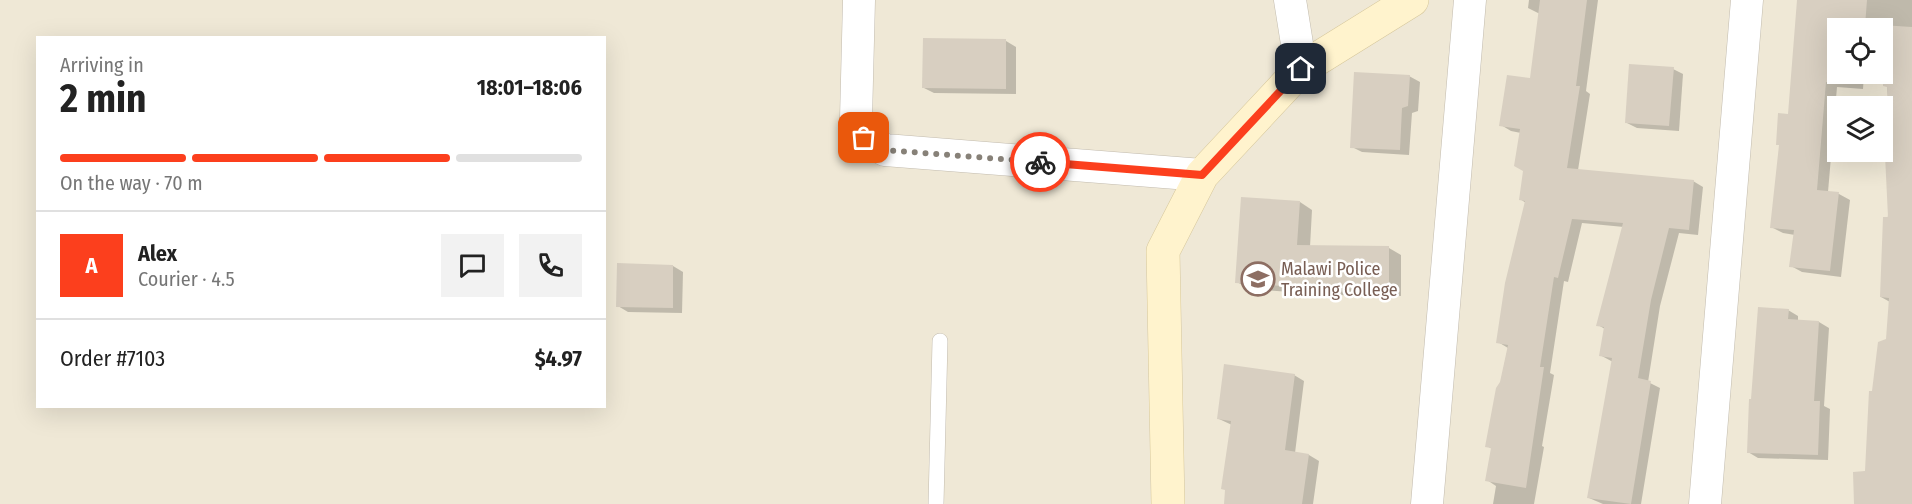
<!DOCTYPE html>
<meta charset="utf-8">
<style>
body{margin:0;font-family:"Fira Sans Condensed",sans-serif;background:#f2f2f2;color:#222;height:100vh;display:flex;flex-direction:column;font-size:22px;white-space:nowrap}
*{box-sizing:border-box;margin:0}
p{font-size:20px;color:#767676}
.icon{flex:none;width:33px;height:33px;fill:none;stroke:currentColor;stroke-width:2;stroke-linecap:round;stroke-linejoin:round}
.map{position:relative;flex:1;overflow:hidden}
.sheet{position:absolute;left:36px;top:36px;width:570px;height:372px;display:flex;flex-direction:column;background:#fff;border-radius:0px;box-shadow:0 6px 24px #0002}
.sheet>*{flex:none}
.fabs{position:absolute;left:1827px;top:18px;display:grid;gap:12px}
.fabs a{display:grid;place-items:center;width:66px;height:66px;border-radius:0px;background:#fff;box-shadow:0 6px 24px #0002;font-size:30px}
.pin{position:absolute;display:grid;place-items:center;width:51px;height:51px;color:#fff;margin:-26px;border-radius:12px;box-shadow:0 3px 9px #0006}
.courier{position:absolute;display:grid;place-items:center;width:60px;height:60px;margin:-30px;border:4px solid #fc3f1d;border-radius:50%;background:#fff;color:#222;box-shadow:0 2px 8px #0007}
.overview em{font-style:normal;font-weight:700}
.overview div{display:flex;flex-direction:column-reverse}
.overview{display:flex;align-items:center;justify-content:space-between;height:102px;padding:0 24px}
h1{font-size:39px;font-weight:700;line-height:45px}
.bar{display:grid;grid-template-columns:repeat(4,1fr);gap:9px 6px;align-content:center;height:72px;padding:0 24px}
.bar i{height:8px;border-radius:4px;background:#e0e0e0}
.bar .active{background:#fc3f1d}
.bar p{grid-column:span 4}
.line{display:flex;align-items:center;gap:15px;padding:0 24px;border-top:2px solid #e0e0e0}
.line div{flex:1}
.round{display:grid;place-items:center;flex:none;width:63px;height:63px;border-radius:0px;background:#f2f2f2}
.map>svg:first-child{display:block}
</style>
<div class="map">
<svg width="1912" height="504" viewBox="0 0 1912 504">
<rect width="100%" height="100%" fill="#f6f3ec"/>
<!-- education -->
<path fill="#efe8d6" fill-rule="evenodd" d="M0 0H1912V504H0ZM1838 28H1882V74H1838ZM38 38H604V406H38ZM1838 106H1882V152H1838Z"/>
<!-- shadow -->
<g fill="#0003">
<path d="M1529 0H1598L1586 91 1590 94 1578 170 1693 181 1703 187 1698 235 1679 233 1660 306 1648 382 1660 388 1641 504H1603L1589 498 1613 362 1600 355 1605 329 1598 325 1624 227 1582 223 1568 282 1564 281 1550 373 1554 375 1542 446 1544 447 1534 504H1493L1496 486 1487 480 1492 449 1487 446 1508 348 1498 342 1526 203 1520 199 1525 170 1521 133 1511 131 1501 125 1531 80 1540 14 1528 8Z"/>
<path d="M1798 0H1912V504H1855L1866 472 1873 393 1888 340 1890 302 1881 297 1893 156 1882 28H1838V74H1864L1863 89 1837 87 1828 192 1839 194 1850 200 1841 277 1802 272 1791 266 1795 235 1783 233 1771 227 1781 146 1777 144 1789 116Z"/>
<path d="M1006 41 1016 47V94L934 93 924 88Z"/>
<path d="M1673 69 1683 74 1679 131 1637 128 1627 123Z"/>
<path d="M1409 76 1420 82 1418 111 1412 113 1409 155 1362 152 1352 147Z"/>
<path d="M1300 202 1312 210 1310 247 1389 248 1401 255V296L1331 295 1249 289 1237 282Z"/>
<path d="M673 266 683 272 682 313 628 312 618 306Z"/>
<path d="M1788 310 1798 316V321L1819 322 1829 328 1824 406 1830 409 1828 460 1758 458 1748 452 1753 401Z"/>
<path d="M1294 375 1304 381 1295 453 1309 455 1319 461 1313 504H1225L1232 425 1219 419Z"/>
</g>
<!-- building -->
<g fill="#d8cfc1">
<path d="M1540 0H1587L1576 86H1580L1567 168 1694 180 1689 230 1669 228 1651 300 1638 378 1651 381 1631 504 1587 498 1612 358 1599 356 1604 327 1596 326 1623 223 1572 219 1558 278 1554 277 1540 367H1544L1526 488 1485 481 1491 448 1485 447 1496 388 1500 382 1508 345 1496 343 1505 283 1525 201 1519 200 1523 171 1514 166 1520 129 1499 126 1507 75 1530 78Z"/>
<path d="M1797 0H1867L1865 26 1858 25V28H1838V74H1853L1852 84 1826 82 1817 190 1839 192 1830 271 1789 267 1794 230 1770 228 1779 145H1776L1778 113 1788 114Z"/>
<path d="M1881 25 1912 27V504H1854L1853 472 1865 471 1869 391H1872L1878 342 1886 339 1889 298 1880 297 1883 217H1888L1885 155 1891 154 1887 87 1883 86 1882 28Z"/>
<path d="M923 38 1006 39V89L922 88Z"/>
<path d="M1629 64 1674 67 1669 126 1625 123Z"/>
<path d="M1354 72 1410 75 1408 106 1402 108 1400 150 1350 148Z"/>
<path d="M1241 197 1300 201 1297 245 1389 246V289L1317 288 1235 283Z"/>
<path d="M617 263 673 265V308L616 307Z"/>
<path d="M1758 307 1789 309 1788 319 1819 321 1814 401H1820L1818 455 1747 453 1749 399H1751Z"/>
<path d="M1224 364 1295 374 1285 450 1309 454 1302 504H1224L1225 490 1221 489 1231 421 1217 419Z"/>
</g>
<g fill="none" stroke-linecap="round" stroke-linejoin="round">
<!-- lane casing -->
<g stroke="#c2bbae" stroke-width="16">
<path id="lane" d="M936 504 940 341"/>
</g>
<!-- street casing -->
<g stroke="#c2bbae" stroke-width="33">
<g id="street">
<path d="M859 0 856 119 864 138 885 150 1202 175"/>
<path d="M1290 0 1301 69"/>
<path d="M1427 504 1470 0"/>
<path d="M1705 504 1747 0"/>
</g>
</g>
<!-- secondary casing -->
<g stroke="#d6c79b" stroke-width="34">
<path id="secondary" d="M1168 504 1163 251 1202 175 1301 69 1412 0"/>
</g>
<!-- lane -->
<use href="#lane" stroke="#fff" stroke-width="15"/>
<!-- street -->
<use href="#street" stroke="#fff" stroke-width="32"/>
<!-- secondary -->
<use href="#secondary" stroke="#fff3cd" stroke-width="33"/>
</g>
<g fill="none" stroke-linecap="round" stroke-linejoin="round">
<!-- done -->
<path stroke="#878178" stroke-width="6" stroke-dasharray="0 10.8" d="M864 138 885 150 1040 162"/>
<!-- route -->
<path stroke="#fc3f1d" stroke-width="8" d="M1040 162 1202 175 1301 69"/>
</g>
<!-- icons -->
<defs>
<g id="university-ring" transform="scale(1.725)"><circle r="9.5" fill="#fff" stroke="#8d6e63" stroke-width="1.5"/><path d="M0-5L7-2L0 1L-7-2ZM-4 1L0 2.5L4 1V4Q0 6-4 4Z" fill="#8d6e63"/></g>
</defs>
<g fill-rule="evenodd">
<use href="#university-ring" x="1258" y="279"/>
</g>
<g text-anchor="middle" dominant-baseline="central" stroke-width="5" stroke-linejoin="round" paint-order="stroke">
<!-- education labels -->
<g font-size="18" fill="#785e54" stroke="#fff" text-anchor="start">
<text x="1281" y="269">Malawi Police<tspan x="1281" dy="21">Training College</tspan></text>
</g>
</g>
</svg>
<div class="fabs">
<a><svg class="icon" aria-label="locate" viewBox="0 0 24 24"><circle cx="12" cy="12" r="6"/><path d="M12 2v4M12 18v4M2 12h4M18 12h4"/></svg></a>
<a><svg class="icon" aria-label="layers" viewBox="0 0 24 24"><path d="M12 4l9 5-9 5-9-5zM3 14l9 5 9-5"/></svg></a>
</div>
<div class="pin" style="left:864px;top:138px;background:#ea580c"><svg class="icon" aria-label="bag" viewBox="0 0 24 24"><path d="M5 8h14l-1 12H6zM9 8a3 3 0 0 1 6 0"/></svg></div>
<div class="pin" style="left:1301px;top:69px;background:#1f2937"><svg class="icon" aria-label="home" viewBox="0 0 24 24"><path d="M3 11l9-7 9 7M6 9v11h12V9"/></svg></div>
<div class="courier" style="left:1040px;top:162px"><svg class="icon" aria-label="bike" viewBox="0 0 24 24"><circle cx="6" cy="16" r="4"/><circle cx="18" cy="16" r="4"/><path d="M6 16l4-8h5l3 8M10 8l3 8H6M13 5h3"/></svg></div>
<section class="sheet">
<div class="overview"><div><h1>2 min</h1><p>Arriving in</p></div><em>18:01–18:06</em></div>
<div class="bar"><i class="active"></i><i class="active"></i><i class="active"></i><i></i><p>On the way · 70 m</p></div>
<div class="line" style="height:108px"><b class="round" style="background:#fc3f1d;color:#fff">A</b><div><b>Alex</b><p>Courier · 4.5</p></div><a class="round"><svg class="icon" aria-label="chat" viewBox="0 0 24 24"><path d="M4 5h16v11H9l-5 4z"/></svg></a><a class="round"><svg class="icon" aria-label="phone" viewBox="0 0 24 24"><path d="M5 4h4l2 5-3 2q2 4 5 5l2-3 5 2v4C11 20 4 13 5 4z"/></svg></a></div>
<div class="line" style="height:78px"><div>Order #7103</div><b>$4.97</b></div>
</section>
</div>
